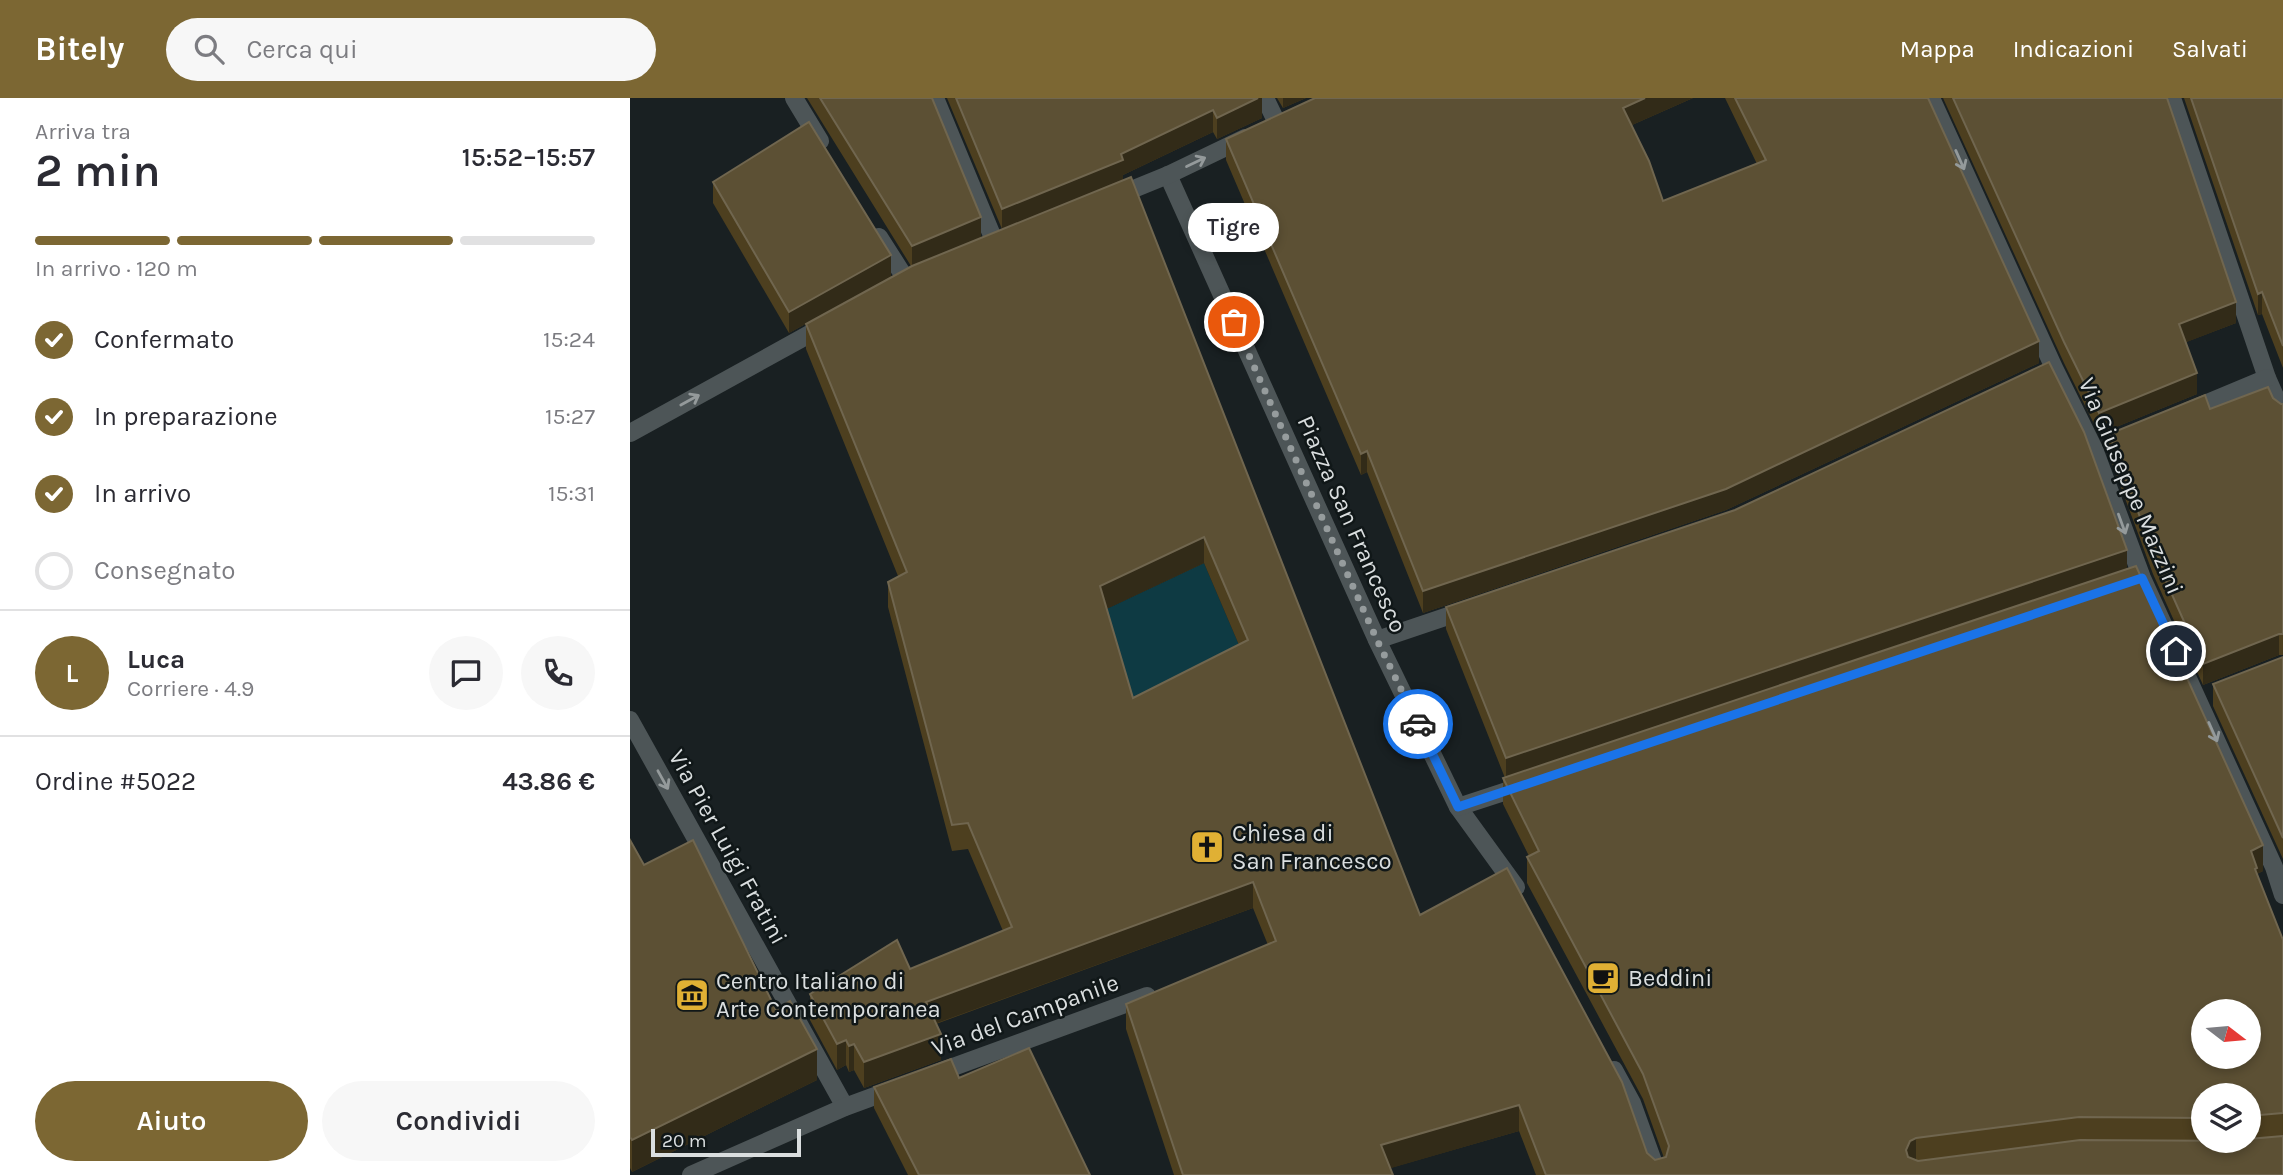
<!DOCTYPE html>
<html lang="it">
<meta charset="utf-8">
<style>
body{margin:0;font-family:Karla,sans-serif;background:#f7f7f7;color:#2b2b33;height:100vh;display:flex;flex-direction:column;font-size:26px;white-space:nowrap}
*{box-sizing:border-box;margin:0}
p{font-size:23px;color:#7c7c81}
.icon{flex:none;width:38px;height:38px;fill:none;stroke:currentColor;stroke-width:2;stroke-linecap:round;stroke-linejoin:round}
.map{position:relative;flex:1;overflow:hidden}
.details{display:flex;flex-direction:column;background:#fff;width:630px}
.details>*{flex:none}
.needle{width:46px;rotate:106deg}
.tools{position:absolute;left:1561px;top:901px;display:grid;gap:14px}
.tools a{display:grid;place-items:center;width:70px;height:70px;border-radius:50%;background:#fff;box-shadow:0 4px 10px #0003;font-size:35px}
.scale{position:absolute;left:21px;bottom:18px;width:150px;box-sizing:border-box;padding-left:7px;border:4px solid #dadedf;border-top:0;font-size:19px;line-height:24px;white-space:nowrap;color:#dadedf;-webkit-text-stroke:5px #101718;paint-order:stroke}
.pin{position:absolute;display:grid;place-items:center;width:60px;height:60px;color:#fff;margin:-30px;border:4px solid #fff;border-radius:50%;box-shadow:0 2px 7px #0007}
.courier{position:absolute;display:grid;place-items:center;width:70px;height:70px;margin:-35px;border:5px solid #1a73e8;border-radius:50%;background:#fff;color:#222;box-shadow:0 2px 9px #0007}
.bubble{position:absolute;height:49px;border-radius:24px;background:#fff;box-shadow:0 4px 10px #0003;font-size:23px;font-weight:600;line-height:49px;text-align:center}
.headline em{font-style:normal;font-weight:600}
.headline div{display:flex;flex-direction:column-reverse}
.headline{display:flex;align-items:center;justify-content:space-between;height:119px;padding:0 35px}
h1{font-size:46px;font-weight:600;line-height:52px}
.bar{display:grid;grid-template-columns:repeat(4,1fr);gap:10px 7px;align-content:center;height:84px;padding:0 35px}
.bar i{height:9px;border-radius:5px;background:#e1e1e2}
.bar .on{background:#7c6733}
.bar p{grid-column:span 4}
.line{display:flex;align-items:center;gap:18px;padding:0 35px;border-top:2px solid #e1e1e2}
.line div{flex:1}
.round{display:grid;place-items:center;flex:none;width:74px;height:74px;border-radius:37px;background:#f7f7f7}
ol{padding:0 35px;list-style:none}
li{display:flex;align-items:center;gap:21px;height:77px}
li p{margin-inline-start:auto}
li .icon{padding:7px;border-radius:50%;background:#7c6733;color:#fff;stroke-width:4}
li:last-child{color:#7c7c81}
li i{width:38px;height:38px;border:4px solid #e1e1e2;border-radius:50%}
.action{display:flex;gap:14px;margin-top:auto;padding:14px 35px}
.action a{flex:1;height:80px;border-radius:42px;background:#7c6733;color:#fff;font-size:28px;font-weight:600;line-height:80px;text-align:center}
.action a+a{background:#f7f7f7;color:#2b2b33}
header{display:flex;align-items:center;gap:42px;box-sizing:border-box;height:98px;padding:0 35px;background:#7c6733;color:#fff}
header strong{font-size:33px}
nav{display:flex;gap:38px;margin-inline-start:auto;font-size:24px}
.search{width:490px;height:63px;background:#f7f7f7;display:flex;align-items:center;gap:18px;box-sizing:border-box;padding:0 24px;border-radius:38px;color:#7c7c81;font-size:26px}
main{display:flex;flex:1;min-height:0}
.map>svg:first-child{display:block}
</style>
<header>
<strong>Bitely</strong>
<div class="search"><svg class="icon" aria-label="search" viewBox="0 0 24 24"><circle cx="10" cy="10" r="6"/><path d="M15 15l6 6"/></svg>Cerca qui</div>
<nav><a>Mappa</a><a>Indicazioni</a><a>Salvati</a></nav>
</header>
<main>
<section class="details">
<div class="headline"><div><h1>2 min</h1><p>Arriva tra</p></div><em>15:52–15:57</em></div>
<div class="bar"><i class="on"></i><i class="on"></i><i class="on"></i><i></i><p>In arrivo · 120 m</p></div>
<ol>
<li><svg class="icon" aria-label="check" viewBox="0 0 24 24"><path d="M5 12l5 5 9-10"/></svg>Confermato<p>15:24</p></li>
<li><svg class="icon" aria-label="check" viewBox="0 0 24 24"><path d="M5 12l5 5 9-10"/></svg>In preparazione<p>15:27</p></li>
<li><svg class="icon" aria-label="check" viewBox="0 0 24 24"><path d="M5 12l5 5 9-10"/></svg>In arrivo<p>15:31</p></li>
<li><i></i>Consegnato</li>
</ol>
<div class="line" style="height:126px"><b class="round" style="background:#7c6733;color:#fff">L</b><div><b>Luca</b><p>Corriere · 4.9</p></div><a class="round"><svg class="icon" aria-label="chat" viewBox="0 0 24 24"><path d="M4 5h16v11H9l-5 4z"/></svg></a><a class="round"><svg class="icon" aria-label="phone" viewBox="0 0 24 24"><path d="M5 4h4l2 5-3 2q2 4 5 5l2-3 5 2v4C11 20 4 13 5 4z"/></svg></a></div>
<div class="line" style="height:91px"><div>Ordine #5022</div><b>43.86 €</b></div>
<div class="action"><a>Aiuto</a><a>Condividi</a></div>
</section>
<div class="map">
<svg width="1653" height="1077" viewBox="0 0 1653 1077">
<rect width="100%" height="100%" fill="#192022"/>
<!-- green -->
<path fill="#0e3a43" d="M574 465 618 568 503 626 470 514Z"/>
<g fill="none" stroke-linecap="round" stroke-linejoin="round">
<!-- minor -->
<g stroke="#4d5557" stroke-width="18">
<path d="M164 0 190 43"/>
<path d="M305 0 366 147"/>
<path d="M635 0 647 25"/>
<path d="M1301 0 1424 270 1464 351 1512 480 1644 769 1653 797"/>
<path d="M1542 0 1637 280 1653 316"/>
<path d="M538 77 747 542 828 709 886 789"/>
<path d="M484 99 538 77 615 40"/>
<path d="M249 139 277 183"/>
<path d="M1558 313 1637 280"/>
<path d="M0 335 196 227"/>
<path d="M747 542 839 511"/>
<path d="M0 622 215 1009"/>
<path d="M828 709 895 687"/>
<path d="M984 972 1002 1005 1028 1077"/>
<path d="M304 976 517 898"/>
<path d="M61 1077 215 1009 264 991"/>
</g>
</g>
<!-- wall -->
<g fill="#4d3f1f" fill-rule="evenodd">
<path d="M177 0H302L351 140 372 131 317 0H632V20L587 41 583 34 493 77V82L790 817 1017 1055 1025 1062 1034 1060 1013 1001 897 785V759L899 758 873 706V680H875L816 531V509L1497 471 1633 773 1627 776V778L1653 842V1077H906L889 1033 760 1070 763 1077H544L496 931V906L638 847 623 810 306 926 311 962 234 990 224 972 219 974 216 967 207 972 180 922V896L280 871 373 833 338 751 322 753 258 509V484L268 478 176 251V226L281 168ZM574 465 609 547 503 600 476 511ZM1573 998H1619V1043H1573Z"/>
<path d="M647 0H676L653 10Z"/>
<path d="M685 0H1063L1002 27 1033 103 1127 66 1095 0H1298L1409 265 1096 412 793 515 737 374 731 377 596 62V41Z"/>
<path d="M1313 0H1537L1606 225 1556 244 1567 296 1469 336 1434 265Z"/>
<path d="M1554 0H1653V270L1632 216 1628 217Z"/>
<path d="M83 84 261 179 159 235 83 105Z"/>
<path d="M1643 300 1651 306H1653V557H1649L1573 587 1523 476 1479 357V336L1580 311Z"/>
<path d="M1653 559V761L1583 608V586Z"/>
<path d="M0 742 14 767 146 912 187 982 2 1074 0 1070Z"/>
<path d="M329 980 460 1077H278L244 1010V989Z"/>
</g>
<!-- shaded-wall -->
<g fill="#322b18">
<path d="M628 0H632V20L587 41V20Z"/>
<path d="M653 0H676L653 10Z"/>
<path d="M1015 0H1063L993 31V10Z"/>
<path d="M583 12V34L493 77V83L372 132V111Z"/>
<path d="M351 119V141L282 169V148Z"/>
<path d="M261 157V179L159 235V214Z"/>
<path d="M1632 194V216L1628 217V196Z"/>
<path d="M1606 204V225L1549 247V226Z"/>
<path d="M1409 243V265L1096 412 793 515V493Z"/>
<path d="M1567 275V296L1469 336V315Z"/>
<path d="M737 353V374L731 377V356Z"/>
<path d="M574 439V465L470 514V488Z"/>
<path d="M1497 452V473L876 681V660Z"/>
<path d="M1649 536V557L1573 587V566Z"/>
<path d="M1633 747V773L1627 776V795L1621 753Z"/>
<path d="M623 784V810L296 929V904Z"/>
<path d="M311 936V962L234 990V964Z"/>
<path d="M216 942V967L207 972V946Z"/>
<path d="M224 946V972L219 974V948Z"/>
<path d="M187 951V982L2 1074V1042Z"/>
<path d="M889 1007V1033L751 1073V1047Z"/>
<path d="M1286 1040V1066L1280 1068 1276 1052 1280 1043Z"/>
</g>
<!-- building -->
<g fill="#5c5034" stroke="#70664f" stroke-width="2" fill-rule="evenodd">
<path d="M190 0H302L351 119 282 148Z"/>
<path d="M326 0H628L587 20 583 12 491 56 493 62 372 111Z"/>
<path d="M685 0H1015L993 10 1019 63 1033 103 1136 62 1105 0H1298L1409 243 1096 391 793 493 737 353 731 356 596 41Z"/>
<path d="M1323 0H1537L1606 204 1549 226 1567 275 1469 315 1434 244Z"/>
<path d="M1561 0H1653V248L1632 194 1628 196Z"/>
<path d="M179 24 261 157 159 214 83 84Z"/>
<path d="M501 79 790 817 877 770 992 984 1017 1055 1025 1062 1036 1059 1039 1048 1013 976 897 759 909 753 873 680 1506 468 1633 747 1621 753 1627 770 1625 771 1653 842V1015L1619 1018V998H1573V1020L1449 1019 1286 1040 1280 1043 1276 1052 1278 1059 1288 1063 1450 1042 1619 1043V1041L1653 1038V1077H916L889 1007 751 1047 763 1077H553L496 906 646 843 623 784 296 904 311 936 234 964 224 946 219 948 216 942 207 946 180 896 267 842 280 871 382 829 338 725 322 727 258 484 277 474 176 226 282 168ZM574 439 618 542 503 600 470 488ZM1573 914H1619V959H1573Z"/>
<path d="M1419 264 1454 334 1497 452 876 660 816 509 1105 412Z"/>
<path d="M1638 289 1643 300 1651 306H1653V536H1649L1573 566 1523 454 1479 336 1575 297 1580 311Z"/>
<path d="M1653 559V740L1583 586Z"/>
<path d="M0 742 14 767 63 742 146 912 160 903 187 951 2 1042 0 1039Z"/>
<path d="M399 950 460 1077H289L244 989 321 961 329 980Z"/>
</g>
<!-- one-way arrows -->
<defs><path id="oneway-shaft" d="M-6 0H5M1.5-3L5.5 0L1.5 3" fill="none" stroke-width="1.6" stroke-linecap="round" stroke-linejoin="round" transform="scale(1.75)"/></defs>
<g stroke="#949a9b">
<use href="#oneway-shaft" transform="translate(1330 62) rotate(66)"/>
<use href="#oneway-shaft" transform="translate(566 64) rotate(-26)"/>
<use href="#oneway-shaft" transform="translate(60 302) rotate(-29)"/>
<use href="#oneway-shaft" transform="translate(1492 426) rotate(70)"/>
<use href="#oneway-shaft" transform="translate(1583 634) rotate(66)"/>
<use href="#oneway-shaft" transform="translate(33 682) rotate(61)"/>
</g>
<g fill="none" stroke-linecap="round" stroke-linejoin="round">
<!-- done -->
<path stroke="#969c9d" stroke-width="7" stroke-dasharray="0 12.6" d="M604 224 747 542 788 626"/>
<!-- route -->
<path stroke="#1a73e8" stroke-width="9" d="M788 626 828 709 1512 480 1546 553"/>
</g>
<!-- icons -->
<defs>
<g id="church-square" transform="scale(1.75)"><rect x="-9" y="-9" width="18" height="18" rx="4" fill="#e0b034" stroke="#101718"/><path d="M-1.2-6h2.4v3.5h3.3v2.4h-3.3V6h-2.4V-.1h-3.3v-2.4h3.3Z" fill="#111"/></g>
<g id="cafe-square" transform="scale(1.75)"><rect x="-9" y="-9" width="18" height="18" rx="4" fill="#e0b034" stroke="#101718"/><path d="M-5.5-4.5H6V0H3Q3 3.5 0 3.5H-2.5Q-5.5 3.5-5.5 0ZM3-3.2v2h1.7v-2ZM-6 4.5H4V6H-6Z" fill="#111"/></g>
<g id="museum-square" transform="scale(1.75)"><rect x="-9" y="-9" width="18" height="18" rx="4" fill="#e0b034" stroke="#101718"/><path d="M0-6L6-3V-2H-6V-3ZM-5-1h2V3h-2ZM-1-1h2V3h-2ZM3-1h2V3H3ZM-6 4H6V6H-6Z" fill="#111"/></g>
</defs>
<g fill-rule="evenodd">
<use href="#church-square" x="577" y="749"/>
<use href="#cafe-square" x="973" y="880"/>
<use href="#museum-square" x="62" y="897"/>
</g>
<g text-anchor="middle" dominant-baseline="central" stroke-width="5" stroke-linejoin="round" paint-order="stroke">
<!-- street labels -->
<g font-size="24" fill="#dadedf" stroke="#101718">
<text transform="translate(1501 388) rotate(67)">Via Giuseppe Mazzini</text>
<text transform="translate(722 426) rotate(66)">Piazza San Francesco</text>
<text transform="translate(98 749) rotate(61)">Via Pier Luigi Fratini</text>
<text transform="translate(395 917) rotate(-20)">Via del Campanile</text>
</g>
<!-- poi labels -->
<g font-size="24" fill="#dadedf" stroke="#101718" text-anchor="start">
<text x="602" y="735">Chiesa di<tspan x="602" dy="28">San Francesco</tspan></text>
<text x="998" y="880">Beddini</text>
<text x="86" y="883">Centro Italiano di<tspan x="86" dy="28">Arte Contemporanea</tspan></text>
</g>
</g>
</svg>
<div class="tools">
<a><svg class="needle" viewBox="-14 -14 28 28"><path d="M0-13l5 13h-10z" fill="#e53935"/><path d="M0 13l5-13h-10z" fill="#7c7c81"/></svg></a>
<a><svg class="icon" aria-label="layers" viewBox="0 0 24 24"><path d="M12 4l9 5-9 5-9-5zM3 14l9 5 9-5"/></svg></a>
</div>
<div class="scale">20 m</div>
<div class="pin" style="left:604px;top:224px;background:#ea580c"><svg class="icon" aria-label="bag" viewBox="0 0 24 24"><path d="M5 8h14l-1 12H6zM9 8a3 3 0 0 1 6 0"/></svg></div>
<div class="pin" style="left:1546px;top:553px;background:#1f2937"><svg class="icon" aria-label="home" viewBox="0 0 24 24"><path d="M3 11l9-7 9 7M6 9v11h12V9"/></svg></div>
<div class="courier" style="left:788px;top:626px"><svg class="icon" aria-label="car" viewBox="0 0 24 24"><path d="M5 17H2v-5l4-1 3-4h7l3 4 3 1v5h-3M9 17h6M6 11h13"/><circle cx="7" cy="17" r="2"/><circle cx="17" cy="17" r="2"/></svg></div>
<div class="bubble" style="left:558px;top:105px;width:91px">Tigre</div>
</div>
</main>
